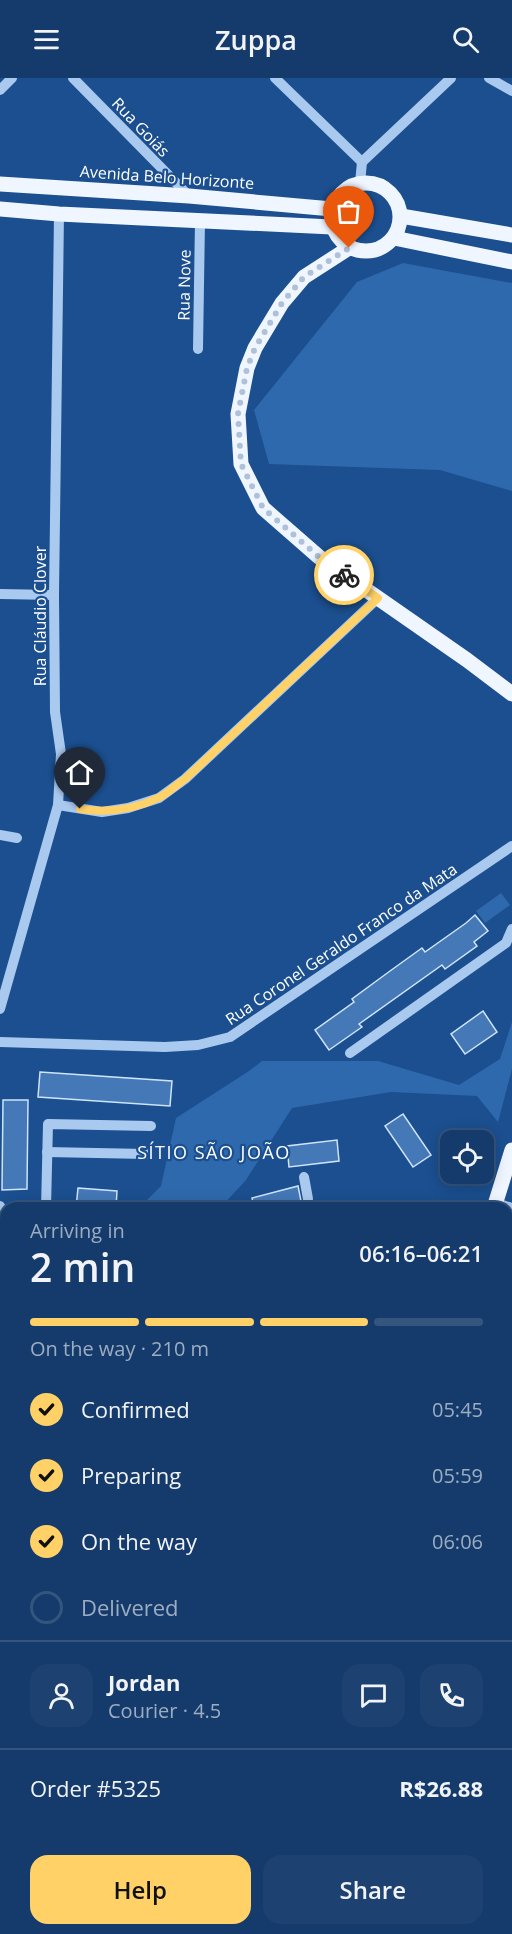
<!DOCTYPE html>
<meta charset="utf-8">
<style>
body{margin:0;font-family:"Open Sans",sans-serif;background:#1d4271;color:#f1f3f6;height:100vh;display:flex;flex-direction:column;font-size:22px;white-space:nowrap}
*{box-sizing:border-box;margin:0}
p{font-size:20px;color:#9dadc1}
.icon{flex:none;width:33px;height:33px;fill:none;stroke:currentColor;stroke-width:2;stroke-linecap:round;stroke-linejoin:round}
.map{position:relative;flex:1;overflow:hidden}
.side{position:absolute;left:0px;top:1124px;width:513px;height:734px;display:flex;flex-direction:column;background:#143b6b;border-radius:18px 18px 0 0;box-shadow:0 3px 15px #0003,0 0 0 2px #33557e}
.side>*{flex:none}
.controls{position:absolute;left:440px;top:1052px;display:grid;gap:12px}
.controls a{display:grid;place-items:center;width:54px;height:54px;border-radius:12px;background:#143b6b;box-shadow:0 3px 15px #0003,0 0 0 2px #33557e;font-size:30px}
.pin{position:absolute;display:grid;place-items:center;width:51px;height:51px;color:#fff;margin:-62px -26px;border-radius:50% 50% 50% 0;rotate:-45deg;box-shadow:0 0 6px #0007}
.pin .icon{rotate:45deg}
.courier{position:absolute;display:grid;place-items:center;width:60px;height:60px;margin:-30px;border:4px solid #ffd166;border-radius:50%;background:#fff;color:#222;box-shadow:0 2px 8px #0007}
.headline em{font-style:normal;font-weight:600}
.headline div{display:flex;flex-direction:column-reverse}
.headline{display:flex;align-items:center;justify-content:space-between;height:102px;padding:0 30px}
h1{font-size:39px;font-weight:600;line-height:45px}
.bar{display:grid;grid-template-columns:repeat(4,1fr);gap:9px 6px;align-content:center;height:72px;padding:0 30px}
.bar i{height:8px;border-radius:4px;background:#33557e}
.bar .active{background:#ffd166}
.bar p{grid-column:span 4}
.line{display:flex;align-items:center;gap:15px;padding:0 30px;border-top:2px solid #33557e}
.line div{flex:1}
.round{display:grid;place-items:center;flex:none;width:63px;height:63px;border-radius:18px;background:#1d4271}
ol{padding:0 30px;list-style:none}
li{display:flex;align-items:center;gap:18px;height:66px}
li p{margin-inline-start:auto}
li .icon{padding:6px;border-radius:50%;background:#ffd166;color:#111;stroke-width:4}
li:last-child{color:#9dadc1}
li i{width:33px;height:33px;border:3px solid #33557e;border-radius:50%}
.action{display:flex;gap:12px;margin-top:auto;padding:12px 30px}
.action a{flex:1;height:69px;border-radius:18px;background:#ffd166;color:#111;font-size:24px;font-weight:600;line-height:69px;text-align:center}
.action a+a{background:#1d4271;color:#f1f3f6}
header{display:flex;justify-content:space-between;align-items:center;height:78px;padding:0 30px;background:#143b6b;font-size:27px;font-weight:600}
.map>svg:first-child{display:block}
</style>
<header><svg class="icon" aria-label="menu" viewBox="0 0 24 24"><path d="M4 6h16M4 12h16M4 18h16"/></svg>Zuppa<svg class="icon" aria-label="search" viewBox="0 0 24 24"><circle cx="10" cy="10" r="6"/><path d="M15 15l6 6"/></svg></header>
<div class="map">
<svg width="512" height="1856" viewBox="0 0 512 1856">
<rect width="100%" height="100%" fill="#1b4f8f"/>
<!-- green -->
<g fill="#2e69ad">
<path d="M403 185 512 205V413L440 392 269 386 254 332 357 204Z"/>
<path d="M501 815 510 827 485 845 476 833Z"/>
<path d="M512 944V991L498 1044 477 1018 391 1014 292 1030 246 1102 221 1129H140L161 1108 176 1040 249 993 262 983H378L459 1007 500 981Z"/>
<path d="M6 1252V1271L0 1305 1 1254Z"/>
<path d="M0 1513 6 1514V1579L0 1578Z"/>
</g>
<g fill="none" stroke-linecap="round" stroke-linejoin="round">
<!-- stream -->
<g stroke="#9cc4f0" stroke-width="4">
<path d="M0 1634 6 1635"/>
<path d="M507 1784 512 1787"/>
</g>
</g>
<!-- building -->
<g fill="#4478b7" stroke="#cfe3fa" stroke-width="1.5">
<path d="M475 837 488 853 474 864 477 868 445 891 442 887 359 946 362 949 329 972 315 952 354 924 352 921 390 893 422 870 425 874 466 845Z"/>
<path d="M483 933 497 954 465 976 451 956Z"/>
<path d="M40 994 172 1003 170 1028 38 1019Z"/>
<path d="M3 1022H28L27 1111 2 1112Z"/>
<path d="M403 1036 431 1077 413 1089 385 1048Z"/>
<path d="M337 1062 339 1083 289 1089 287 1068Z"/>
<path d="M298 1108 301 1123 305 1130H284L283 1127 271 1130H254L252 1120Z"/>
<path d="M78 1110 117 1113 116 1130H76Z"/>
</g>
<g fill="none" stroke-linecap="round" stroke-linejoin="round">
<!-- minor -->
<g stroke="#a9c9ee" stroke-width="10">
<path d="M73 0 189 118"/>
<path d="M275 0 362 84"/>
<path d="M489 0 512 13"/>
<path d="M0 12 12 0"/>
<path d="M360 105 362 84 451 0"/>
<path d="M198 271 200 143"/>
<path d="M0 516 54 517"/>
<path d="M58 727 102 734 128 730 159 720 185 701 378 520"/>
<path d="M0 757 17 760"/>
<path d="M0 931 58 727 61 676 55 634 54 517 59 136"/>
<path d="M0 964 165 969 198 967 230 959 512 768"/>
<path d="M350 975 506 865 512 851"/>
<path d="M47 1074 146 1076"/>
<path d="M304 1099 308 1121"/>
<path d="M496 1125 512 1130"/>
<path d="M0 1128 6 1138"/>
<path d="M46 1130 48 1046 151 1048"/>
<path d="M0 1229H6"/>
<path d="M507 1300 512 1308"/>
<path d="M507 1567 512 1576"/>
<path d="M12 1856 13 1851"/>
<path d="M25 1856 26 1851"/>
<path d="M135 1856 136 1851"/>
<path d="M374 1856 376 1851"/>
</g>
<!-- major -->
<g stroke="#f0f6ff" stroke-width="15">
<circle cx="366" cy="139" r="34"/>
<path d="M0 106 189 118 332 131"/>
<path d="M0 131 59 136 332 149"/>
<path d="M401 138 512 157"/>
<path d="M394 160 512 184"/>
<path d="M349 170 304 199 282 225 255 270 247 290 238 336 241 386 263 430 319 479 467 582 512 616"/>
<path d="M494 1130 512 1072"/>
<path d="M0 1589 6 1590"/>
<path d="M0 1681 6 1682"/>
<path d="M507 1736 512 1739"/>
<path d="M507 1841 512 1844"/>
</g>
</g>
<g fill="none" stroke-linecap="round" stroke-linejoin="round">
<!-- done -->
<path stroke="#afc1d8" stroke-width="6" stroke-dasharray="0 10.8" d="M344 497 319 479 263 430 241 386 238 336 247 290 255 270 282 225 304 199 349 170"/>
<!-- route -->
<path stroke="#ffd166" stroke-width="8" d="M80 731C107 735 133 732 158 720 167 716 176 707 185 701L378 520 344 497"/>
</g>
<g text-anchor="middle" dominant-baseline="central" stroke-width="4.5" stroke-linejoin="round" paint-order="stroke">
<!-- street labels -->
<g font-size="16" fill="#fff" stroke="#1b4f8f">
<text transform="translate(141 49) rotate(46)">Rua Goiás</text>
<text transform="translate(167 99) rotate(4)">Avenida Belo Horizonte</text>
<text transform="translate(184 207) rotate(-89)">Rua Nove</text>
<text transform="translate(40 538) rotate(-90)">Rua Cláudio Clover</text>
<text transform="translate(341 866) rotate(-34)">Rua Coronel Geraldo Franco da Mata</text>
</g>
<!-- neighbourhood labels -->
<g font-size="18" letter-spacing="1.5" fill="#fff" stroke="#1b4f8f">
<text x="214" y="1074">SÍTIO SÃO JOÃO</text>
</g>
</g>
</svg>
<div class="controls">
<a><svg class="icon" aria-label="locate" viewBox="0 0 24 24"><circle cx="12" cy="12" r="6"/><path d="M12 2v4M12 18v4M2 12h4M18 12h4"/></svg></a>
</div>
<div class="pin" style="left:349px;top:170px;background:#ea580c"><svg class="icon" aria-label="bag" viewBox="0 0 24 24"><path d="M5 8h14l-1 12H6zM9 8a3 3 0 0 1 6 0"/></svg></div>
<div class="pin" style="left:80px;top:731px;background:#1f2937"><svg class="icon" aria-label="home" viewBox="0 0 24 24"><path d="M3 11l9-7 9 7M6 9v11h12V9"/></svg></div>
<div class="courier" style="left:344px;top:497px"><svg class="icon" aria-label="bike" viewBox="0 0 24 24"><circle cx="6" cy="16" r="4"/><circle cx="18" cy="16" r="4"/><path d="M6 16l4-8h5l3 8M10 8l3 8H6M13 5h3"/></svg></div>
<section class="side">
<div class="headline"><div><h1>2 min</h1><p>Arriving in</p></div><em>06:16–06:21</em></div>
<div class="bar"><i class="active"></i><i class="active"></i><i class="active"></i><i></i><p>On the way · 210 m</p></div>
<ol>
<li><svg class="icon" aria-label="check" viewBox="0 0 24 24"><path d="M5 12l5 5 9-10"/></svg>Confirmed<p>05:45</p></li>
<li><svg class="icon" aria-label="check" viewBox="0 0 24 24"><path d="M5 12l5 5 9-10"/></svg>Preparing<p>05:59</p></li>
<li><svg class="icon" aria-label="check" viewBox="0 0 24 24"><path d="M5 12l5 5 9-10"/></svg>On the way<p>06:06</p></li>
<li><i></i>Delivered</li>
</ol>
<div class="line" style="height:108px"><a class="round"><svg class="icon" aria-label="person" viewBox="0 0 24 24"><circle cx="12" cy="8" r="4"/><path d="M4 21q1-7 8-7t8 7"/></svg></a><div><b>Jordan</b><p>Courier · 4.5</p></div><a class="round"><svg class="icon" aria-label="chat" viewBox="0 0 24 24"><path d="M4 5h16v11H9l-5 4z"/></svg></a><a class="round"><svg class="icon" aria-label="phone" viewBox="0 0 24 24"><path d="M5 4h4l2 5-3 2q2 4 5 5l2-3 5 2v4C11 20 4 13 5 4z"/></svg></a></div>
<div class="line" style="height:78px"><div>Order #5325</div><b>R$26.88</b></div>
<div class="action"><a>Help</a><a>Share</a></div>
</section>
</div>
